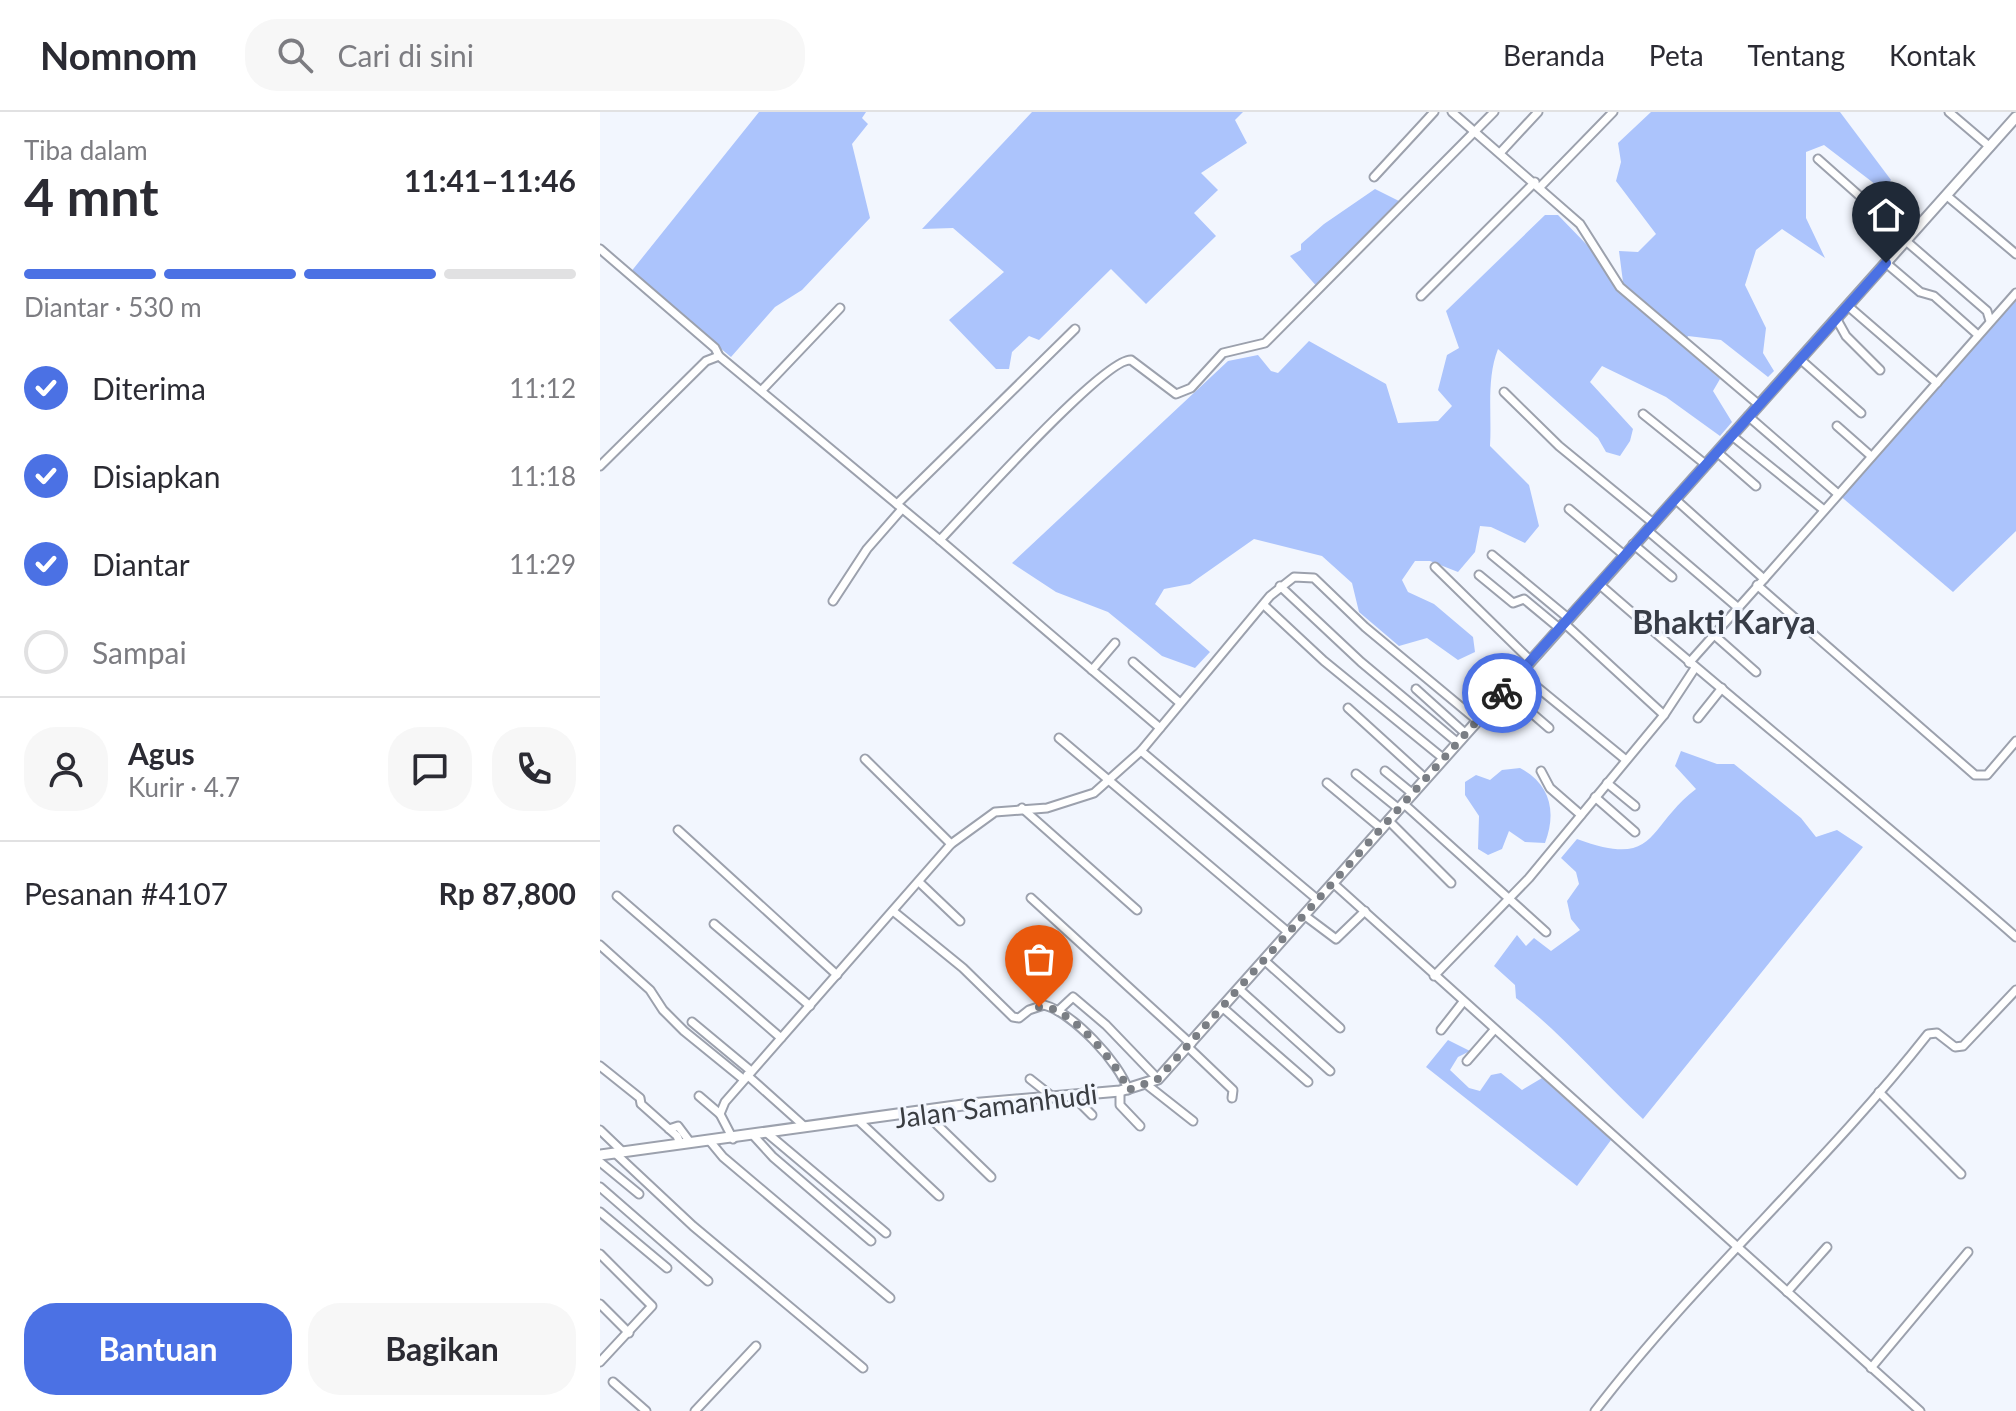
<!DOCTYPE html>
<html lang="id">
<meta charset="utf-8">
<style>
body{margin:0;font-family:Lato,sans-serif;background:#f7f7f7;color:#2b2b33;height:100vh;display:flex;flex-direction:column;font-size:30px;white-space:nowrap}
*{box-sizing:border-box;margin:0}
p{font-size:26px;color:#7c7c81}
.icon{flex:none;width:44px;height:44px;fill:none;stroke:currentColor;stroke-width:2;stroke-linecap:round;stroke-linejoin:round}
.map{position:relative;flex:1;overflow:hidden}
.panel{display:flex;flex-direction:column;background:#fff;width:600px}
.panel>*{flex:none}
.pin{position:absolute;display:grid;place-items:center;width:68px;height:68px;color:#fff;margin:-82px -34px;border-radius:50% 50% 50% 0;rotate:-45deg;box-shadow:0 0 8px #0007}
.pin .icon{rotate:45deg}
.courier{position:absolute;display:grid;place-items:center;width:80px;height:80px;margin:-40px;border:6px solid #4b71e4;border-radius:50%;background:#fff;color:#222;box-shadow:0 2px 10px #0007}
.summary em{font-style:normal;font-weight:700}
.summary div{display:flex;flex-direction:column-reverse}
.summary{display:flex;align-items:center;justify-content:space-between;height:136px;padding:0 24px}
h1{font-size:52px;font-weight:700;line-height:60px}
.bar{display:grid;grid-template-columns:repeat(4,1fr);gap:12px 8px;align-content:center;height:96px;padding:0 24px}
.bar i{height:10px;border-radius:6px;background:#e1e1e2}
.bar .current{background:#4b71e4}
.bar p{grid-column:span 4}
.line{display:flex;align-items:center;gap:20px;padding:0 24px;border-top:2px solid #e1e1e2}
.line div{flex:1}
.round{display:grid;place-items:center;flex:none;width:84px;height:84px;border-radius:32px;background:#f7f7f7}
ol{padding:0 24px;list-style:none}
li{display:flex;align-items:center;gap:24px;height:88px}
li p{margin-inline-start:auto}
li .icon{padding:8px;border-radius:50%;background:#4b71e4;color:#fff;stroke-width:4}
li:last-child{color:#7c7c81}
li i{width:44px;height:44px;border:4px solid #e1e1e2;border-radius:50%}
.primary-button{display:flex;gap:16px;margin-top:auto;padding:16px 24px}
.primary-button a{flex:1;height:92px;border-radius:32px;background:#4b71e4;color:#fff;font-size:32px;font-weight:700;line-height:92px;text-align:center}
.primary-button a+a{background:#f7f7f7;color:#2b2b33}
header{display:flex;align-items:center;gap:48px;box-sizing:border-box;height:112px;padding:0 40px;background:#fff;border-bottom:2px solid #e1e1e2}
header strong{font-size:38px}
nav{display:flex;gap:44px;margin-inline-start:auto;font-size:28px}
.search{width:560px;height:72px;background:#f7f7f7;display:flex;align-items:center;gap:20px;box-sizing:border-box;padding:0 28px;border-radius:32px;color:#7c7c81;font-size:30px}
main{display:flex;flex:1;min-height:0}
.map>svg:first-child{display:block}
</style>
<header>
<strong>Nomnom</strong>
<div class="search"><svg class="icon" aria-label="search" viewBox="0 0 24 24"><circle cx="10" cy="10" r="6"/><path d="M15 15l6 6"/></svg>Cari di sini</div>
<nav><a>Beranda</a><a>Peta</a><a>Tentang</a><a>Kontak</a></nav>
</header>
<main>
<section class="panel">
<div class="summary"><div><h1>4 mnt</h1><p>Tiba dalam</p></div><em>11:41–11:46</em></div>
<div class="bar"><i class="current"></i><i class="current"></i><i class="current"></i><i></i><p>Diantar · 530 m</p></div>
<ol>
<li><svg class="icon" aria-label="check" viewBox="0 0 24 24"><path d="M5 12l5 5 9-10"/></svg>Diterima<p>11:12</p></li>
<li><svg class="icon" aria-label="check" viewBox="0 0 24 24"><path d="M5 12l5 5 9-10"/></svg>Disiapkan<p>11:18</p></li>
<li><svg class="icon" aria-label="check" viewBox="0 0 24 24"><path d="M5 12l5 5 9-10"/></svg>Diantar<p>11:29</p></li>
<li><i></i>Sampai</li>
</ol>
<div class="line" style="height:144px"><a class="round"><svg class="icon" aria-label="person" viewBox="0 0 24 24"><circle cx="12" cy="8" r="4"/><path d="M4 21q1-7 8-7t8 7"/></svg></a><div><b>Agus</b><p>Kurir · 4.7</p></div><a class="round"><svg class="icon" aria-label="chat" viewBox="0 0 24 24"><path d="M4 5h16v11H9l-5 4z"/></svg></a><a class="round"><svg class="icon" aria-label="phone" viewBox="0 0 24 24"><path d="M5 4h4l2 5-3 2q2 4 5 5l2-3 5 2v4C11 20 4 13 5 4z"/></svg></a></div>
<div class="line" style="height:104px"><div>Pesanan #4107</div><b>Rp 87,800</b></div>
<div class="primary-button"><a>Bantuan</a><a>Bagikan</a></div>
</section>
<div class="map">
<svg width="1416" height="1299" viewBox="0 0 1416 1299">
<rect width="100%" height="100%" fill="#f2f6fe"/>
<!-- green -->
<g fill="#acc4fc">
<path d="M159 0H266L262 6 268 12 252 32 270 106 202 178 175 195 131 245 30 161Z"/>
<path d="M432 0H643L635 8 647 31 601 61 618 78 594 101 616 124 546 192 511 157 439 228 429 224 412 240 409 257H396L349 208 404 160 353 116 322 117Z"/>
<path d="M1051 0H1240L1291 68 1284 79 1224 33 1206 40V106L1225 146 1182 117 1156 138 1145 173 1166 216 1163 241 1174 259 1168 265 1121 228 1088 224 1083 235 1120 267 1113 279 1132 310 1120 324 1066 285 1002 254 990 270 1033 317 1030 329 1020 344 1006 340 998 326 898 237C886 268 892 301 890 334L929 373 939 414 925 431 891 415 880 414 875 440 858 460 830 449H815L802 468 808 480 834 492 873 525 875 540 858 548 827 526 799 534 759 500 752 471 722 444 654 427 590 472 564 477 555 492 610 540 595 556 562 544 508 500 456 480 412 451 628 249 658 243 671 259 678 261 709 229 786 272 798 311 838 309 852 294 838 278 847 243 859 236 846 199 945 103H958L1023 170 1019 139 1038 140 1056 122 1016 69 1021 50 1018 31Z"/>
<path d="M775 77 805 92 719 177 690 144 701 138V132L724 112Z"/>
<path d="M1416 189V419L1353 480 1238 382Z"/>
<path d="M1081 639 1117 652H1134L1201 706 1216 725 1237 718 1263 735 1043 1007C1000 967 962 922 916 886L915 873 894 854 917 823 926 834 934 826 951 839 980 818 971 807 967 789 979 772 976 760 961 746 977 727C1059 757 1045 716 1096 677L1075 654Z"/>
<path d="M920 656C950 672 957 699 945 731L925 730 909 719 902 737 888 743 878 737 879 704 865 683V670L876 663 890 668 902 658Z"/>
<path d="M848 928 870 939 858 945 850 958 869 976 880 979 891 963 901 961 922 978 942 966 1011 1028 977 1074 826 955Z"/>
</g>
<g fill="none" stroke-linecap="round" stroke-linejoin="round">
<!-- minor casing -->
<g stroke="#9ca1ad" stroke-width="11">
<g id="minor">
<path d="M852 0 980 112 1020 175 1158 292"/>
<path d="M1349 0 1390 35"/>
<path d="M900 41 938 0"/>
<path d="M1218 47 1308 127"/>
<path d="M774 65 834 0"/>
<path d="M940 75 1013 0"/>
<path d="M1346 83 1416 142"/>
<path d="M1306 129 1387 199 1390 209"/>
<path d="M0 137 115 236 119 244 340 428C366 401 505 245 531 248L576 282 591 276 623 241 665 231 894 0"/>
<path d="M1286 151 1320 180 1334 184 1378 223"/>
<path d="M821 184 935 70"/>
<path d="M1248 194 1337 271"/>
<path d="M1236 206 1246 224 1280 258"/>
<path d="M1200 247 1261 301"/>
<path d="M162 278 240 196"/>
<path d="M904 280 959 334 1053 411"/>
<path d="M1043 302 1105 352"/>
<path d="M1148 304 1238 382"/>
<path d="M1237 314 1271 344"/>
<path d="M1131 323 1224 398"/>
<path d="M1117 340 1156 374"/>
<path d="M0 354 106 249 119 244"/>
<path d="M1075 387 1164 467 1089 551"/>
<path d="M297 392 475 217"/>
<path d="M969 397 1024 443"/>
<path d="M1047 418 1136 494"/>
<path d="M340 428 560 616"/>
<path d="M1033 432 1072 465"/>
<path d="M892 443 968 506"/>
<path d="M835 455 930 548"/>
<path d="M879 463 913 491 924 487 959 516"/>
<path d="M1164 467 1416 181"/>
<path d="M999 472C1136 592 1279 705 1416 825"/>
<path d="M1157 473 1375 663H1387L1416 629"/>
<path d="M680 474 761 550 858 631"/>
<path d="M233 489 267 437 302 397"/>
<path d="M665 494 724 549 844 647"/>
<path d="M964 511 1064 603"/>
<path d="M1113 522 1156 560"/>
<path d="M533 550 580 591"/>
<path d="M492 558 515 531"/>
<path d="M920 561 1026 648"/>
<path d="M816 577 866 622"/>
<path d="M905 578 949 616"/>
<path d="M748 596 826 667"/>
<path d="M1098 606 1122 576"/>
<path d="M459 626 689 821"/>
<path d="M541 639 718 788"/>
<path d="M265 647 351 732"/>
<path d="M785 659 813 682"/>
<path d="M941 659 950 676 981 703"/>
<path d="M756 662 799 697"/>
<path d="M727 671 782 717"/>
<path d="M1007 671 1035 694"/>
<path d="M995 685 1035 720"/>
<path d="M804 692 946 820"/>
<path d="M422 696 537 798"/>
<path d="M789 709 851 771"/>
<path d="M78 718 237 863"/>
<path d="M319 770 360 809"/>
<path d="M734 772 1320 1299"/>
<path d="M17 784 181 926"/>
<path d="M431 786 591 932"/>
<path d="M293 799 363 856 413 905 419 906 429 898 444 893C472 900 520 951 528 978"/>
<path d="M704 803 736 827 765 799"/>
<path d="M114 812 210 894"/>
<path d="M0 833 50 878 63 898 84 919 143 967"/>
<path d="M665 849 740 916"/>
<path d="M834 864 929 766 1064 603 1095 556"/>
<path d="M639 877 730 959"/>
<path d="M622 895 708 970"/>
<path d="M458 899 473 885 506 913 558 967"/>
<path d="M92 910 151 959"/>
<path d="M841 918 863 890"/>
<path d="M589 936 633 978 632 986"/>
<path d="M867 949 894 918"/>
<path d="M0 954 40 986 41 992 77 1024 80 1031"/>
<path d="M147 963 204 1014"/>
<path d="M430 967 454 986"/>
<path d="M546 972 593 1009"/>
<path d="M520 979V993L540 1014"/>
<path d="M1279 980 1361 1062"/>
<path d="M99 984 120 1002"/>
<path d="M473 984 492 1003"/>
<path d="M325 1001 391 1065"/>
<path d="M259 1009 339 1084"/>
<path d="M69 1017 78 1014 90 1030"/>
<path d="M0 1018 23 1040"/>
<path d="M167 1021 286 1121"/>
<path d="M152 1022 173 1045 271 1129"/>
<path d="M133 1027 120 1002 125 990 351 732 395 700 447 696 494 681 541 639 670 484 694 465 714 466 765 515 878 609"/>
<path d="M109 1028 123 1045 290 1186"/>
<path d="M15 1041 93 1114 263 1256"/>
<path d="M0 1050 39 1082"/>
<path d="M0 1075 108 1169"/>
<path d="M0 1100 67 1156"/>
<path d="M0 1142 52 1194 0 1250"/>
<path d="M1187 1180 1227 1135"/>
<path d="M0 1192 29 1221"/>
<path d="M1271 1256 1368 1140"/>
<path d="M13 1270 46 1299"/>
<path d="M95 1299 156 1234"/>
<path d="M995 1299C1097 1166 1224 1054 1328 922L1337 921 1355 935 1363 934 1416 878"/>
</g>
</g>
<!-- tertiary casing -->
<g stroke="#9ca1ad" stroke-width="13">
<path id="tertiary" d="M0 1043 370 992 520 979 558 967 1416 5"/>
</g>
<!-- minor -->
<use href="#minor" stroke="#fff" stroke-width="7"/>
<!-- tertiary -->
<use href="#tertiary" stroke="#fff" stroke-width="9"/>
</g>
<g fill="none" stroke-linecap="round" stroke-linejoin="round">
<!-- done -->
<path stroke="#7a7e84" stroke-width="8" stroke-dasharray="0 14.4" d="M439 895C465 889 521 955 528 978L558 967 902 581"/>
<!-- route -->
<path stroke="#4b71e4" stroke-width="10" d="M902 581 1286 151"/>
</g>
<g text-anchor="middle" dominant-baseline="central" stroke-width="6" stroke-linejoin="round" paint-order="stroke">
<!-- street labels -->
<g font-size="28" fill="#3a3d42" stroke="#f2f6fe">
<text transform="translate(396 993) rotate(-7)">Jalan Samanhudi</text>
</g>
<!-- quarter labels -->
<g font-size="32" font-weight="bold" fill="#383d47" stroke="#f2f6fe">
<text x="1124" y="509">Bhakti Karya</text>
</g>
</g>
</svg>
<div class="pin" style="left:439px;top:895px;background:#ea580c"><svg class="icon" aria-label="bag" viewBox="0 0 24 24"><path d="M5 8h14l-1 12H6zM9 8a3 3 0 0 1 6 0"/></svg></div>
<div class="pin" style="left:1286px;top:151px;background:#1f2937"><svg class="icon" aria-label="home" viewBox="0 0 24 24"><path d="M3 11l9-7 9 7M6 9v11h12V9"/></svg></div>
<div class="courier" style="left:902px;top:581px"><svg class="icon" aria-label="bike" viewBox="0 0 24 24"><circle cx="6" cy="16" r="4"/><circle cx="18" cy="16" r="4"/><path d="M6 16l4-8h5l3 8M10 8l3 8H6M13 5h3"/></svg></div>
</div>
</main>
